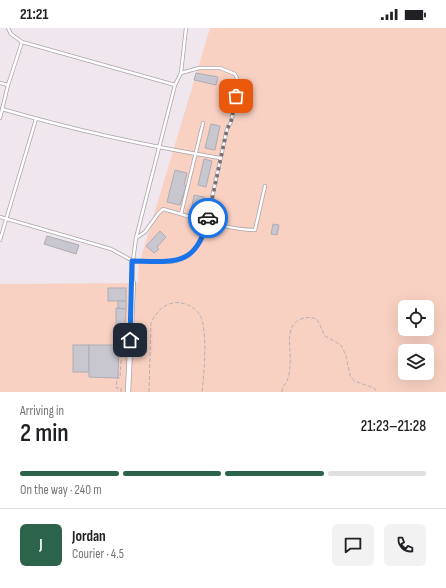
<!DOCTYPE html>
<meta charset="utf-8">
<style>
body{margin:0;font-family:"Sofia Sans Condensed",sans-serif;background:#f2f2f2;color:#202124;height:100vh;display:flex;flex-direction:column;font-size:15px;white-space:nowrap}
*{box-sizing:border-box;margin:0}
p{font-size:13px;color:#757577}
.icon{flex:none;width:22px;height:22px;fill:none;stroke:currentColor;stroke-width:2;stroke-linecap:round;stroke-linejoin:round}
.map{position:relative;height:364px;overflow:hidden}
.panel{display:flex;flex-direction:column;background:#fff;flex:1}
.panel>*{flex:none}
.tools{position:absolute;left:398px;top:272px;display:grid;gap:8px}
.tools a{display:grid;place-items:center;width:36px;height:36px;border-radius:6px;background:#fff;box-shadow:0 4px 16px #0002;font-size:20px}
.pin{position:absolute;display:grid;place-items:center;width:34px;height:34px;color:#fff;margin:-17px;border-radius:8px;box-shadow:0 2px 6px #0006}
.courier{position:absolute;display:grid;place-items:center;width:40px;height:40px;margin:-20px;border:3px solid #1a73e8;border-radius:50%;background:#fff;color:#222;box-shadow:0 1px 5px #0007}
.summary em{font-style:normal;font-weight:600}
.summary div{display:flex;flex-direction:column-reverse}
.summary{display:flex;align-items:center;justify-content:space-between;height:68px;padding:0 20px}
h1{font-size:26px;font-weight:600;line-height:30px}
.bar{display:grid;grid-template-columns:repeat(4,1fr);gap:6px 4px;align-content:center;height:48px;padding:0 20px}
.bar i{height:5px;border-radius:3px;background:#e0e0e0}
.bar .on{background:#2b634b}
.bar p{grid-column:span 4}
.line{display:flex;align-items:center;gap:10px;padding:0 20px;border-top:1px solid #e0e0e0}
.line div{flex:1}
.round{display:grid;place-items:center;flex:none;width:42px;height:42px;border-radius:6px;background:#f2f2f2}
.status{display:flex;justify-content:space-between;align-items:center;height:28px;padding:0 20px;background:#fff;direction:ltr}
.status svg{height:11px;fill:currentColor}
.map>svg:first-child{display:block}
</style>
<div class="status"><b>21:21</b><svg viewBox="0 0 49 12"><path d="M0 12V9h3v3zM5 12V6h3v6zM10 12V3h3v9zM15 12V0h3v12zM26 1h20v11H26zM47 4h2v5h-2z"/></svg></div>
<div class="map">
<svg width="446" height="364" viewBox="0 0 446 364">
<rect width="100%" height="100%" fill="#efe7ed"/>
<!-- green -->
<path fill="#f9d1c3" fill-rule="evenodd" d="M210 0H446V364H0V256L138 255 139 236ZM405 279H427V301H405ZM405 323H427V345H405Z"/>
<!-- building -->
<g fill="#c8c6ce" stroke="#aeacb3">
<path d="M196 45 218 49 216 57 194 52Z"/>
<path d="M211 96 220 98 215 122 205 120Z"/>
<path d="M204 131 212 133 206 159 198 157Z"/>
<path d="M175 142 187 145 184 157 186 158 180 177 167 174Z"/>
<path d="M194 167 204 169 201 185 191 183Z"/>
<path d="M273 196 279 197 277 207 271 206Z"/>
<path d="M160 203 166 209 157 219 159 221 154 225 146 218Z"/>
<path d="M47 208 79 217 76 226 44 216Z"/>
<rect x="108" y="260" width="18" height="13"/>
<path d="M118 273H126V281L118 280Z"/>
<path d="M116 280 126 281 125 299H116Z"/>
<path d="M116 299H125L124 312H115Z"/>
<rect x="73" y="317" width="16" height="27"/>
<path d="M89 317H119L118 350 89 349Z"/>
</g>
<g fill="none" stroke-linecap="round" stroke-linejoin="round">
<!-- lane casing -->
<g stroke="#aba4aa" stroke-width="4">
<g id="lane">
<path d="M8 0 11 6 22 14"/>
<path d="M0 55 8 57"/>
<path d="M2 81C74 102 147 118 220 130"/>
<path d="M0 90 8 57 22 14 175 57"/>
<path d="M181 186 203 95"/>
<path d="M0 189 111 221 133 233 168 234 176 233 191 225 201 213 204 206 227 101 231 94 239 55 235 46 220 40H199L181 45"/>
<path d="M136 210 145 204 158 186 163 181C193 189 223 201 255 202L265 158"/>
<path d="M0 212 36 91"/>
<path d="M133 255V233L136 210 175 57 181 45 186 0"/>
</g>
</g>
<!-- street casing -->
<g stroke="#aba4aa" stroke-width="6">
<path id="street" d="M128 364 133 255"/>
</g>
<!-- path -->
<g stroke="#b6b0b5" stroke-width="1" stroke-dasharray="4 2" stroke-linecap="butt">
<path d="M121 364V360H116L117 350H120L122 314 125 315"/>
<path d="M149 364 151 295C156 285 162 277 173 275 178 274 183 275 188 277 193 279 197 283 200 287 208 302 204 346 202 364"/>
<path d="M282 364C282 359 285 357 287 353 289 348 290 342 290 337 292 323 283 298 301 291 307 289 311 289 317 291L325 308 341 317 343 321 346 328 350 347 354 353 374 360 377 364"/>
</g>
<!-- lane -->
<use href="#lane" stroke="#fff" stroke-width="2.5"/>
<!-- street -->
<use href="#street" stroke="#fff" stroke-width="4.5"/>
</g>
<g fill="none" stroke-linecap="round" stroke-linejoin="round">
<!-- done -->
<path stroke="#787377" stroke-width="4" stroke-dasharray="0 7.2" d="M208 190 227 101 231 94 236 68"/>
<!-- route -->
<path stroke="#1a73e8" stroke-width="5" d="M130 312 132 233C175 234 197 239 208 190"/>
</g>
</svg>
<div class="tools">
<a><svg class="icon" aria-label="locate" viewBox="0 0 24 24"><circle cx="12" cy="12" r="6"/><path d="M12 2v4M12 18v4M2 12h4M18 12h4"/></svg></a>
<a><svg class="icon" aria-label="layers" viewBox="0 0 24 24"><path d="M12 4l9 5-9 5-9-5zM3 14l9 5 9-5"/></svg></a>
</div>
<div class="pin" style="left:236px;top:68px;background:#ea580c"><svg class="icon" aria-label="bag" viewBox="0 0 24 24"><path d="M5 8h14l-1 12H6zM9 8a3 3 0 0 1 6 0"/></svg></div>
<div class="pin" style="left:130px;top:312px;background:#1f2937"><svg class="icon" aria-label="home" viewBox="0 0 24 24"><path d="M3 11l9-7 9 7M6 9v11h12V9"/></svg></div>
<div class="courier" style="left:208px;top:190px"><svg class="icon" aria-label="car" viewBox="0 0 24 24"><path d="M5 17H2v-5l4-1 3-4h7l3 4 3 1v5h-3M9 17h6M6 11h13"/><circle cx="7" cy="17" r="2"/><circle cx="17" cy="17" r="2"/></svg></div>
</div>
<section class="panel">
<div class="summary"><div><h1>2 min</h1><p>Arriving in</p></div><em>21:23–21:28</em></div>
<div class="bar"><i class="on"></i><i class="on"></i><i class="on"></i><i></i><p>On the way · 240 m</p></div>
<div class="line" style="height:72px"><b class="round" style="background:#2b634b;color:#fff">J</b><div><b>Jordan</b><p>Courier · 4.5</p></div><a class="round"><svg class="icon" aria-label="chat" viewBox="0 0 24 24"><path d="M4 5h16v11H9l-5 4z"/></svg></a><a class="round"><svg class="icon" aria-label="phone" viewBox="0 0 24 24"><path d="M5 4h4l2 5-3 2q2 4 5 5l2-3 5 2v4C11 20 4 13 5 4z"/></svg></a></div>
</section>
